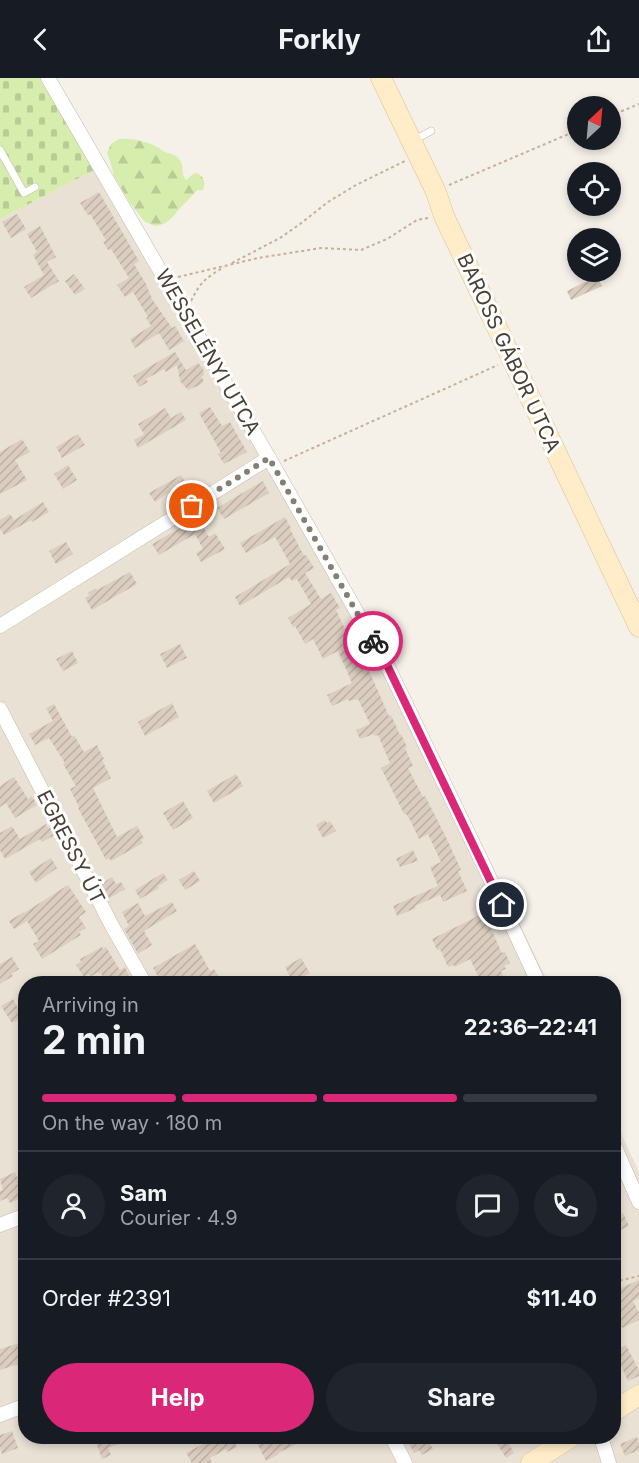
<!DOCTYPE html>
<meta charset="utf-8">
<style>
body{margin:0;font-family:Inter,sans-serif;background:#20242c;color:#f1f3f6;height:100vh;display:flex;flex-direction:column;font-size:22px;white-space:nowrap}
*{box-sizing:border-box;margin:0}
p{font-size:20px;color:#9ea1a6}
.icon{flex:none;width:33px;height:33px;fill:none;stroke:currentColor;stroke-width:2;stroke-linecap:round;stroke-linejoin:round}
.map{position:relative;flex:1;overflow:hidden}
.drawer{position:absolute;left:18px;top:898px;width:603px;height:468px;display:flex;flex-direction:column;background:#171b24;border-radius:24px;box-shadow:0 3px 9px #0003}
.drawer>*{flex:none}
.needle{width:39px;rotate:26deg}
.controls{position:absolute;left:567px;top:18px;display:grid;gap:12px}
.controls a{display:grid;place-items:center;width:54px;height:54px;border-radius:50%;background:#171b24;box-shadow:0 3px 9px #0003;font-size:30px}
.pin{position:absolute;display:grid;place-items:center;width:51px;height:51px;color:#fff;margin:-26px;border:3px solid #fff;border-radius:50%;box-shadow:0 2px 6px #0007}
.courier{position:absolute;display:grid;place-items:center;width:60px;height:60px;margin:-30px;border:4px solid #db2777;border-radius:50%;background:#fff;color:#222;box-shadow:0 2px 8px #0007}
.overview em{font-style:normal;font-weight:700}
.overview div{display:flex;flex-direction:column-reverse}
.overview{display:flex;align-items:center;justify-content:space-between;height:102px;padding:0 24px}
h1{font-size:39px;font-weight:700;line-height:45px}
.bar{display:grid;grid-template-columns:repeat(4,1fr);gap:9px 6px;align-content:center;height:72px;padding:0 24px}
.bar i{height:8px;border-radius:4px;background:#363941}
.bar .current{background:#db2777}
.bar p{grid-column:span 4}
.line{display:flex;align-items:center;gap:15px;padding:0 24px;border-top:2px solid #363941}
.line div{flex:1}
.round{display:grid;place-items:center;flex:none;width:63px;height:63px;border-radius:32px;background:#20242c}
.primary-button{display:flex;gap:12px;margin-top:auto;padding:12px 24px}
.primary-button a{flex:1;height:69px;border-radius:36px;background:#db2777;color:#fff;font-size:24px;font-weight:700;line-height:69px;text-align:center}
.primary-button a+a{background:#20242c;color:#f1f3f6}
header{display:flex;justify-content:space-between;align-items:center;height:78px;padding:0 24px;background:#171b24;font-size:27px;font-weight:700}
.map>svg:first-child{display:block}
</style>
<header><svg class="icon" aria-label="back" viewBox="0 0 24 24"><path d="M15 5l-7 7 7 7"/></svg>Forkly<svg class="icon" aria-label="share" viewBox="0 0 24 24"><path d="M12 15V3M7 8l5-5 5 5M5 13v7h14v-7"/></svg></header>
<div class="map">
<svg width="639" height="1385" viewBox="0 0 639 1385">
<defs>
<pattern id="forest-firs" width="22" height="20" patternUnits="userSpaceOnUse" patternTransform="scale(1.5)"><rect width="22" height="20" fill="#d7edad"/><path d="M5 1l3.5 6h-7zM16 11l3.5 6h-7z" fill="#bacc95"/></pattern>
<pattern id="cemetery-stones" width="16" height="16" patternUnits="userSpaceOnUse" patternTransform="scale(1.5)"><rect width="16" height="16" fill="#d7edad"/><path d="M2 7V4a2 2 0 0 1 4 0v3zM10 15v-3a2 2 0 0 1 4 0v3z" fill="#bacc95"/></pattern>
<pattern id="building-hatch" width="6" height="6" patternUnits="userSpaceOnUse" patternTransform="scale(1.5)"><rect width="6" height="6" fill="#dbcdbf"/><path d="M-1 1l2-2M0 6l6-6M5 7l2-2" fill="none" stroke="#bdb1a5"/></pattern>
</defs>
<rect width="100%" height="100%" fill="#f5f0e8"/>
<!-- residential -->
<path fill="#eae1d5" d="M98 90 389 579 549 906H26V1359H614V1040L639 1094V1385H0V141Z"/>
<!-- forest -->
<path fill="url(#forest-firs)" d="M119 61C131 60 146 63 157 69 160 70 162 73 165 74 172 77 177 76 181 84 184 91 181 96 186 102L193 96 197 95C204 99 206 104 203 112H197C192 118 188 122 183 127 172 138 172 145 155 148L145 144 130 125 114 98 111 86 107 75 111 66Z"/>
<!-- cemetery -->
<path fill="url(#cemetery-stones)" d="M0 0H46L98 90 0 141Z"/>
<!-- building -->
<g fill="url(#building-hatch)">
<path d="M99 114 139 183 134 186 146 206 152 221 172 250 175 248 184 263 169 272 159 255 135 270 130 261 151 248 146 240 148 239 133 214 125 219 117 207 129 200 111 171 108 172 103 164 106 162 90 136 88 137 80 125Z"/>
<path d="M17 136 26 151 11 160 2 144Z"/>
<path d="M40 148 56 179 47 184 59 203 31 220 24 209 44 197 33 177 37 174 27 156Z"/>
<path d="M74 196 85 211 75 217 65 203Z"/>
<path d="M597 198 602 208 571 222 567 213Z"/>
<path d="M175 274 186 292 198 285 203 290 204 297 201 299 204 303 200 307 188 312 180 303 177 287 166 294 164 291 146 301 148 304 139 309 133 298Z"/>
<path d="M210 329 222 348 230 344 247 374 224 386 218 376 221 375 199 335Z"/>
<path d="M165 330 171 340 181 334 186 342 138 370 134 362 144 356 138 346Z"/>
<path d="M78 356 85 367 62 380 56 369Z"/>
<path d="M22 361 30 374 15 382 27 402 0 416V374Z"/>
<path d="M68 387 77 402 63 411 54 396Z"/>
<path d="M181 397 191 415 175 424 170 414 155 424 149 415Z"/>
<path d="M263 403 269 415 224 441 217 430Z"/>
<path d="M43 424 49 434 32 444 31 442 4 457 0 451V442L10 436 14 442Z"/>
<path d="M285 439 291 450 290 451 304 478 306 477 314 490 305 495 321 521 331 515 340 530 336 532 358 579 362 577 389 638 391 637 400 657 401 656 407 669 405 670 413 688 408 690 423 719 425 718 445 757 461 792 458 793 467 813 443 824 440 817 415 828 416 830 397 838 393 828 438 808 430 789 441 784 428 756 419 761 410 742 406 736H404L381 690 390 685 378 657 375 658 374 656 360 661 356 652 370 646 358 621 349 623 348 621 332 628 327 617 352 605 338 573 323 581 313 561 305 566 295 548 293 549 288 540 311 526 297 501 292 503 289 499 240 528 235 519 290 486 275 459 246 475 240 465Z"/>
<path d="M198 440 209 459 215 455 225 471 201 484 196 475 203 471 195 456 159 477 152 466Z"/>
<path d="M66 464 73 476 56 486 49 473Z"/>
<path d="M130 494 137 506 92 532 85 520 90 517 88 515 96 510 97 512Z"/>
<path d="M180 566 187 580 167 590 160 576Z"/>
<path d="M72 573 78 585 63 593 56 581Z"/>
<path d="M172 625 179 639 145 658 138 644Z"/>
<path d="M54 626 72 659 74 657 84 674 97 667 104 681 102 682 111 700 93 710 117 759 137 748 144 760 141 762 143 765 111 783 109 780 106 782 78 730 79 729 70 711 76 708 63 686 65 685 49 660 35 667 29 656 53 643 46 630Z"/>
<path d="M236 696 243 708 214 725 207 713Z"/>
<path d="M14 699 28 721 32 718 37 727 15 740 6 725 0 729V708Z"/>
<path d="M183 723 193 740 173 752 163 735Z"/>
<path d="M325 742 327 745 330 743 336 753 323 760 316 747Z"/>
<path d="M46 746 48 750 51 749 55 757 42 764 40 761 5 781 0 772V755L12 748 20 761Z"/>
<path d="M413 772 418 783 400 789 396 781Z"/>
<path d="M51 780 57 790 36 805 29 794Z"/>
<path d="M194 793 200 803 185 812 179 802Z"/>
<path d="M163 795 168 802 158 808 159 810 140 821 135 812Z"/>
<path d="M112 799 116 806 121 804 125 811 108 821 101 806Z"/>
<path d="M68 807 86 834 79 839 86 850 79 854 81 857 42 881 33 866 39 863 27 843 14 851 9 843 24 834V835Z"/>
<path d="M172 824 177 833 144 853 152 867 138 876 124 851 129 848 122 834 138 825 145 838Z"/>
<path d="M484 835 502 875 505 874 510 885 504 888 506 891 501 893 507 906H482L470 881 455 889 454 887 448 889 440 871 437 872 432 861Z"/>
<path d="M195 866 210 893 214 891 219 899 207 906H191L189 902 181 906H162L153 890Z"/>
<path d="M102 869 103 871 106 869 120 892 125 889 129 897 124 900 125 903 119 906H106L101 895 99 896 98 894 90 899 89 896 84 899 76 887 81 884 80 881Z"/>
<path d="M12 879 19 891 11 896 13 898 0 906V886Z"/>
<path d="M301 880 310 895 293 904 285 889Z"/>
<path d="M13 921 23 939 12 945 1 928Z"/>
<path d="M15 1094 26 1118 10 1125 7 1120 0 1123V1113L3 1112 0 1101Z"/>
<path d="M623 1135 629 1148 614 1155V1139Z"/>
<path d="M639 1202V1220L633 1223 639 1235V1242L622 1250 614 1232V1213Z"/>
<path d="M26 1263V1284L0 1292V1271Z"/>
<path d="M626 1267 639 1292V1298L628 1303 614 1273Z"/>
<path d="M12 1353 18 1370 2 1376 0 1370V1357Z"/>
<path d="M94 1359H135V1360L108 1370 111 1377 102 1381Z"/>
<path d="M208 1359H231L237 1369 227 1374 226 1371 210 1380 212 1385H192L186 1375 205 1365 203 1362Z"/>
<path d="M254 1359H311L278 1375 279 1376 266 1383Z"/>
<path d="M421 1359H426L433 1371 422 1377 419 1372 414 1375 409 1366Z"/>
<path d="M493 1359H505L514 1375 506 1380Z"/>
<path d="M637 1359 639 1365V1372L625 1378 620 1366Z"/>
</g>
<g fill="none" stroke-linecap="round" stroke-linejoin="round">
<!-- lane casing -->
<g stroke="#c5b9ac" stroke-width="8">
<g id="lane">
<path d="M414 62 431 53"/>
<path d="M0 72 24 115 35 109"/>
</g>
</g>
<!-- street casing -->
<g stroke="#c5b9ac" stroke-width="15">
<g id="street">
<path d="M48 0 269 380 388 589 484 788 539 906"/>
<path d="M0 548 269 380"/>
<path d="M0 631 112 848 145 906"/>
<path d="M614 1067 639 1124"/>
<path d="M0 1147 26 1137"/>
<path d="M0 1337 26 1327"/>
<path d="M392 1359 405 1385"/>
<path d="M601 1359 609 1385"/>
</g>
</g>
<!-- secondary casing -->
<g stroke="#dcc296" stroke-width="21">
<g id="secondary">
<path d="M381 0 436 114 444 138 639 549"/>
<path d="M614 1333 639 1317"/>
<path d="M531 1385 571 1359"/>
</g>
</g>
<!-- path -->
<g stroke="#c5b199" stroke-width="2" stroke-dasharray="3 3" stroke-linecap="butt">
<path d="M610 38 639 26"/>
<path d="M449 107 578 52"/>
<path d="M232 185 280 160 300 146 328 124 356 107 405 83"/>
<path d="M178 199 258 180 321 170 361 172 387 161 417 142 428 140"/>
<path d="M191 223C201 203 206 200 224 189"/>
<path d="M284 383 498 287"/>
<path d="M614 1204 639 1198"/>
</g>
<!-- lane -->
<use href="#lane" stroke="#fff" stroke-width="7"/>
<!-- street -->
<use href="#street" stroke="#fff" stroke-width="14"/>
<!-- secondary -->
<use href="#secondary" stroke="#ffecc8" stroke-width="20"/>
</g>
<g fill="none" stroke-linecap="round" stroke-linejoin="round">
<!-- done -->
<path stroke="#857e74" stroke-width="6" stroke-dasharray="0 10.8" d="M192 428 269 380 373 563"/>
<!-- route -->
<path stroke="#db2777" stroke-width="8" d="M373 563 388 589 502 827"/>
</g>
<g text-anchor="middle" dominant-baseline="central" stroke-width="6" stroke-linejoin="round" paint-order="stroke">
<!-- street labels -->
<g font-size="20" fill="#494036" stroke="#fff">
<text transform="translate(208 274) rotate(60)">WESSELÉNYI UTCA</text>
<text transform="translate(509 275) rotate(65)">BAROSS GÁBOR UTCA</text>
<text transform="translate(71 769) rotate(63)">EGRESSY ÚT</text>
</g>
</g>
</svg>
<div class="controls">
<a><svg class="needle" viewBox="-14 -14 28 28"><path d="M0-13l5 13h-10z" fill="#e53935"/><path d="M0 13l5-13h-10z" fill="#9ea1a6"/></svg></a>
<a><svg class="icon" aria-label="locate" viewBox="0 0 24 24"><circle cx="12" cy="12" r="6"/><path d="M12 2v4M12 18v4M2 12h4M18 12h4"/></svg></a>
<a><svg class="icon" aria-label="layers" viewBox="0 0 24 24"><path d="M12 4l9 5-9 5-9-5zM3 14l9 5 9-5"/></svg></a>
</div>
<div class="pin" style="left:192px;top:428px;background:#ea580c"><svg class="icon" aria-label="bag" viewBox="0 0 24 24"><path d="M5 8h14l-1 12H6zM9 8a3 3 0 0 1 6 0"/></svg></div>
<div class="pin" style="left:502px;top:827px;background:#1f2937"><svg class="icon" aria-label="home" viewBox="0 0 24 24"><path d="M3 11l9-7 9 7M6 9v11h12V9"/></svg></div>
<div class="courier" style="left:373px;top:563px"><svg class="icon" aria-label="bike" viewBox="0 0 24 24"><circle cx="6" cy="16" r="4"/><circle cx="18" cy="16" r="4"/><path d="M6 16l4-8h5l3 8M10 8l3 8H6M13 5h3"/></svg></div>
<section class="drawer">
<div class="overview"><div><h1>2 min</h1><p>Arriving in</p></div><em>22:36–22:41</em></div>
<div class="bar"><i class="current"></i><i class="current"></i><i class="current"></i><i></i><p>On the way · 180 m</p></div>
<div class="line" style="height:108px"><a class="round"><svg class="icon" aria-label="person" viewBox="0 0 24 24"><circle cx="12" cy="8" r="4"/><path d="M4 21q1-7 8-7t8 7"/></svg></a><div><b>Sam</b><p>Courier · 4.9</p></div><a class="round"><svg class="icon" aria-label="chat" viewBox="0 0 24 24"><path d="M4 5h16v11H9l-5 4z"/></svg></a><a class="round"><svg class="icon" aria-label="phone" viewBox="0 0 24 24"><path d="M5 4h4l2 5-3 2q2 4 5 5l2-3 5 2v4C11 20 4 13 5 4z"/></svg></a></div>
<div class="line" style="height:78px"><div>Order #2391</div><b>$11.40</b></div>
<div class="primary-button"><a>Help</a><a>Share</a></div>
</section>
</div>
